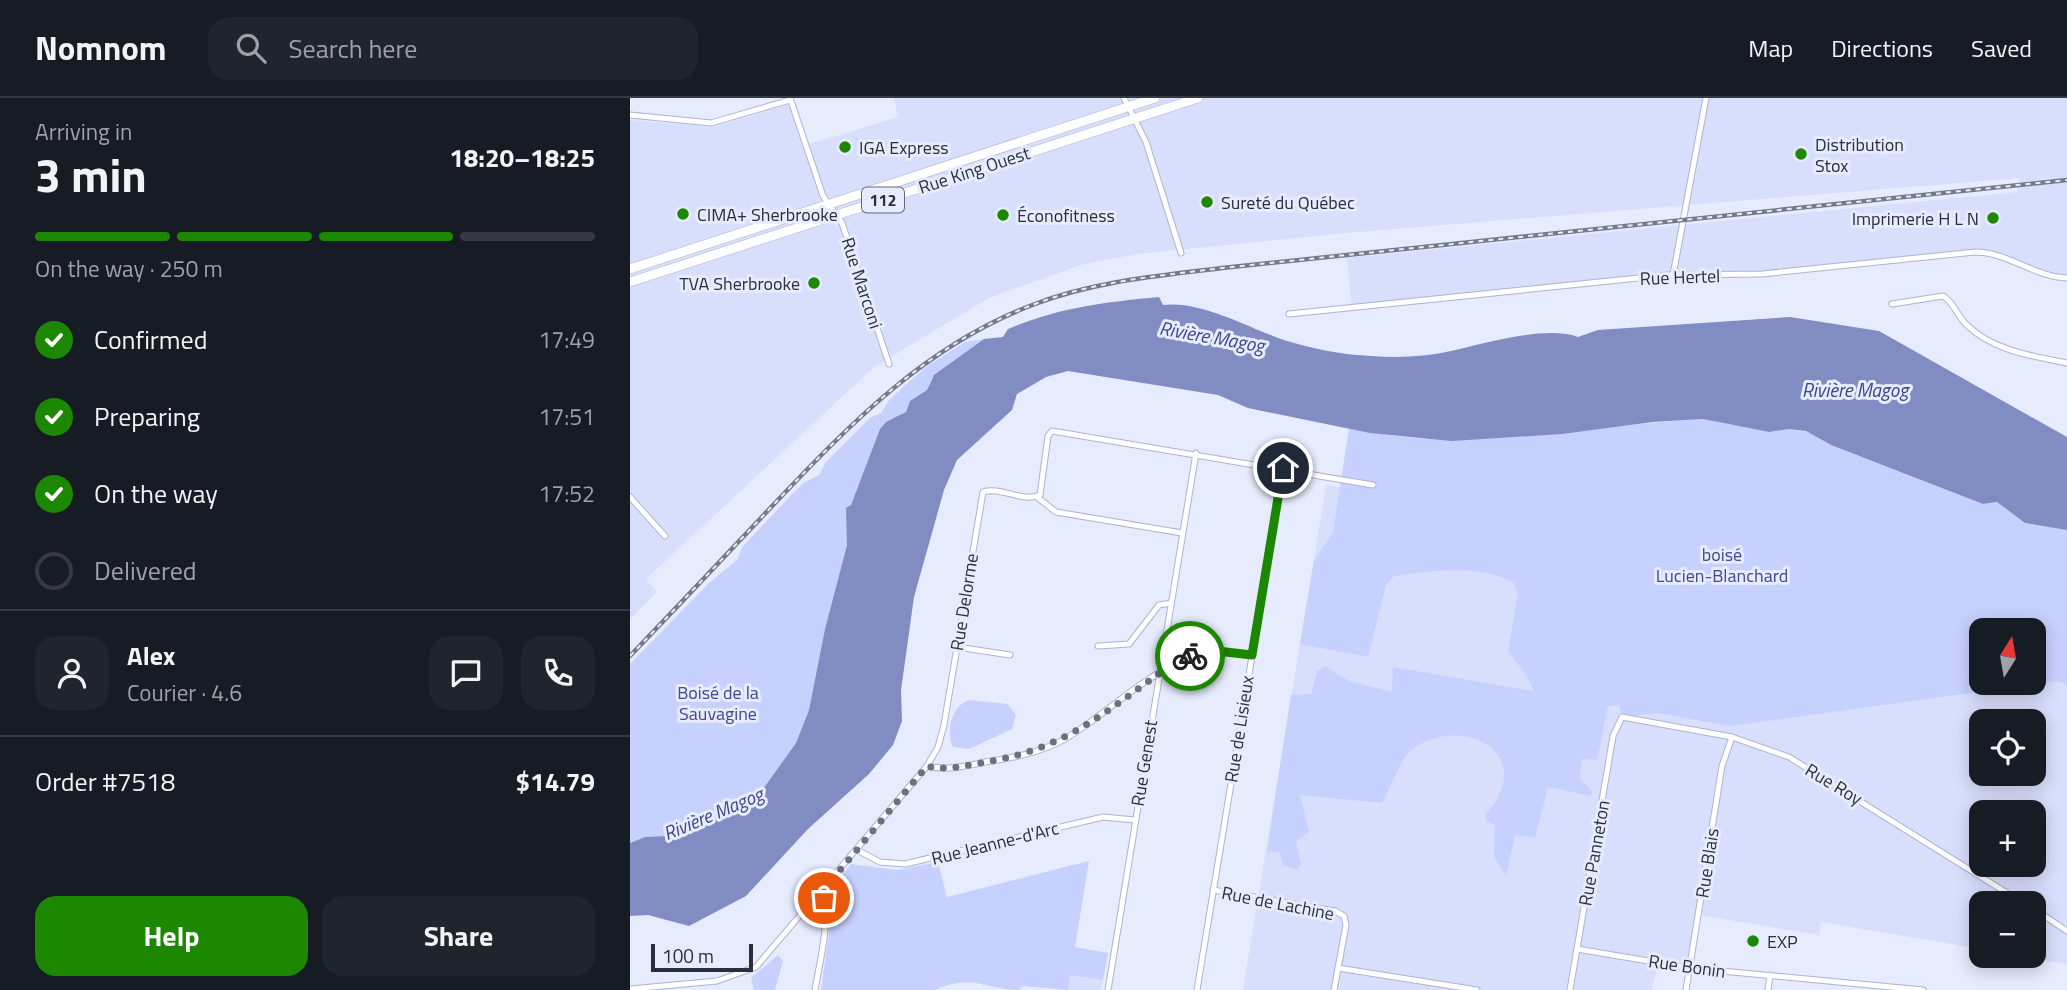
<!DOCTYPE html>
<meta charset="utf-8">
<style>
body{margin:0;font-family:"Titillium Web",sans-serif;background:#20242c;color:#f1f3f6;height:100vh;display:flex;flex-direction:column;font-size:26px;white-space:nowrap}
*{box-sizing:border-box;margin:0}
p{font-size:23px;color:#9ea1a6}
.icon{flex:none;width:38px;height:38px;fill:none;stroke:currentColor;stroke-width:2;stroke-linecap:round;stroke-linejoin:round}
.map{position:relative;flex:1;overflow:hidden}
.panel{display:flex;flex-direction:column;background:#171b24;width:630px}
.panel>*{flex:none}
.needle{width:46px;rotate:11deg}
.tools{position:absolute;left:1339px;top:520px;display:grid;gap:14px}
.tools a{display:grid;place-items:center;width:77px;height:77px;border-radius:14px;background:#171b24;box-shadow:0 4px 18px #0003;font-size:35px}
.scale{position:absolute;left:21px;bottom:18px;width:102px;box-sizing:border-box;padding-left:7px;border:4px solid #2c2f3b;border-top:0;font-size:19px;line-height:24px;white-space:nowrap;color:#2c2f3b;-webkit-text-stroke:5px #e6ebfd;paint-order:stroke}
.pin{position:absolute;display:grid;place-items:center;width:60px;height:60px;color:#fff;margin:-30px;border:4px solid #fff;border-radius:50%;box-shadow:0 2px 7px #0007}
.courier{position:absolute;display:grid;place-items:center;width:70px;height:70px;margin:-35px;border:5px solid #1c8700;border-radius:50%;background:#fff;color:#222;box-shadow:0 2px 9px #0007}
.headline em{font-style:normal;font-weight:700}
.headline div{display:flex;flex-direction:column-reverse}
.headline{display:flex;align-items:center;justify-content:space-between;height:119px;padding:0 35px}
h1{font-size:46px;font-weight:700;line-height:52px}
.bar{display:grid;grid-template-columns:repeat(4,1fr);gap:10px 7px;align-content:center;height:84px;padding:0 35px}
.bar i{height:9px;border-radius:5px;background:#363941}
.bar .active{background:#1c8700}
.bar p{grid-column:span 4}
.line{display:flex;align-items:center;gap:18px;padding:0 35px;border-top:2px solid #363941}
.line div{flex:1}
.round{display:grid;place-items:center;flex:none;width:74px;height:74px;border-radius:21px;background:#20242c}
ol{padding:0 35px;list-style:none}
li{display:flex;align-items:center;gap:21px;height:77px}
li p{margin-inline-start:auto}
li .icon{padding:7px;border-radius:50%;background:#1c8700;color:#fff;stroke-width:4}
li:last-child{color:#9ea1a6}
li i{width:38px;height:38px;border:4px solid #363941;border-radius:50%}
.button{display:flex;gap:14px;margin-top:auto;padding:14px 35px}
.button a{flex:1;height:80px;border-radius:21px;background:#1c8700;color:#fff;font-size:28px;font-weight:700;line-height:80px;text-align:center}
.button a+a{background:#20242c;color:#f1f3f6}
header{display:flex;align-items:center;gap:42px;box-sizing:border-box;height:98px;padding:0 35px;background:#171b24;border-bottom:2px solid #363941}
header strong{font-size:33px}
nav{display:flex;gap:38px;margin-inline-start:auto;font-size:24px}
.search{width:490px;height:63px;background:#20242c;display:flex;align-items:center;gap:18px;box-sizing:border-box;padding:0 24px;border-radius:21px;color:#9ea1a6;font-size:26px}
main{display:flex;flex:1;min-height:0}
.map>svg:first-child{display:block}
</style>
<header>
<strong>Nomnom</strong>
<div class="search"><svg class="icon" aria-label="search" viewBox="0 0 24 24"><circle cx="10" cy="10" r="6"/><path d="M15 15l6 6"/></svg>Search here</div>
<nav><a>Map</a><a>Directions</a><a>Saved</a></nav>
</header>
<main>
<section class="panel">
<div class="headline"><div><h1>3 min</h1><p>Arriving in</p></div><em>18:20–18:25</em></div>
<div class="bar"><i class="active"></i><i class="active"></i><i class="active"></i><i></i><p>On the way · 250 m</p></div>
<ol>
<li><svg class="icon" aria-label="check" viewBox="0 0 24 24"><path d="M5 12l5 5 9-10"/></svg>Confirmed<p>17:49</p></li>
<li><svg class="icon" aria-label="check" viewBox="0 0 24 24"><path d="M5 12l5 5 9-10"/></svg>Preparing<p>17:51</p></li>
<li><svg class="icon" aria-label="check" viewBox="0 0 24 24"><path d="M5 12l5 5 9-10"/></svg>On the way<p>17:52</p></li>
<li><i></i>Delivered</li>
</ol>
<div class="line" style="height:126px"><a class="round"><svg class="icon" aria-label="person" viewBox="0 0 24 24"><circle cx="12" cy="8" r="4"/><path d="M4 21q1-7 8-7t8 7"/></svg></a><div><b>Alex</b><p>Courier · 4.6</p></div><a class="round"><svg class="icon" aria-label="chat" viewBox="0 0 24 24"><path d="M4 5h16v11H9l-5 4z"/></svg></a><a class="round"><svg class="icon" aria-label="phone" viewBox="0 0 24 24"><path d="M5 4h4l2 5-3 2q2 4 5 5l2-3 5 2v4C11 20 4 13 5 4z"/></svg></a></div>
<div class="line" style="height:91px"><div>Order #7518</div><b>$14.79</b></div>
<div class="button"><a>Help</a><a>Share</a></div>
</section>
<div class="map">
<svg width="1437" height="892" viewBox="0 0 1437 892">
<rect width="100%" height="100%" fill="#e6ebfd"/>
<!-- built -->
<g fill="#d8dffd" fill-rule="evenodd">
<path d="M264 0H1437V180H1428L1359 154 1132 176 1048 177 722 211 717 160 1387 94 1389 80 716 135 507 156 454 166 359 200 244 269 16 481 27 494 0 521V22L83 29 163 5 177 47 268 19Z"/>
<path d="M696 387 935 426 1351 575V584H1404L1437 564V866L1387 858H1404V805H1351V851L1191 824 1189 837 1069 817 1060 870 1028 865 1022 892H613ZM1351 623H1404V676H1351ZM1351 714H1404V766H1351Z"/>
<path d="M440 876 473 882 471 892H438Z"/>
</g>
<!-- green -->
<g fill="#c7d1fe" fill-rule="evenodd">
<path d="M354 241 301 281 297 292 280 303 276 314 250 331 221 407 217 447 195 531 179 612 166 645 133 691 93 718 36 738 15 739 0 745V566L79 485 107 462 113 448 173 385 189 377 196 364 240 320 251 315 260 301 297 268 335 244Z"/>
<path d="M1073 321 1139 334 1159 331 1178 334 1201 347 1353 406 1367 404 1395 425 1437 432V587L1428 583 1100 628 1028 615 992 619 989 607 978 608 967 662 952 661 950 681 962 693 961 698 918 689 905 740 885 737 876 778 864 759 865 727 856 723 855 717C910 656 833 614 781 652 772 659 759 693 752 705L670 697 679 734 666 743 671 767 667 772 653 767 650 755 637 753 661 597 681 596 687 573 695 568 719 583 762 594 763 569 904 593 896 577 878 553 888 496 883 484C845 466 805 473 764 478L756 487 738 559 670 546 684 463 703 434 719 330C837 357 955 327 1073 321ZM1351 532H1404V584H1351Z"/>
<path d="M339 602 378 606 386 617 382 631 339 651 323 649C315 634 322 607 339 602Z"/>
<path d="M459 763 445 849 478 855 473 882 440 877 438 892 391 888 390 892C358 892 341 875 305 892H191L202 813 198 795 221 766 267 772 308 764 317 799Z"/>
<path d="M148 857 153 863 145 892H124L121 880Z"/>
</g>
<!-- water -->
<path fill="#818cc3" d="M529 199 533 207C569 202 618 229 651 241 678 250 712 257 741 258 767 260 795 259 821 253 854 246 916 227 948 239L968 232 1160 219 1249 233 1437 339V432L1395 425 1367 404 1353 406 1201 347 1176 333 1159 331 1139 334 1073 321 1023 324 932 336 822 343 740 335 618 310 588 297 438 273 416 279 387 296 382 312 327 362 314 392 284 499 271 592 272 623 263 647 239 676 178 731 116 798 59 828 18 817 0 818V745L15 739 36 738 93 718 133 691 166 645 179 612 195 531 217 447 216 410 221 407 250 331 256 324 276 314 280 303 297 292 304 277 354 241 373 239 378 231C427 210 475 204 529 199Z"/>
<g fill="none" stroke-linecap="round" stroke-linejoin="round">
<!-- street casing -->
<g stroke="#adb3d1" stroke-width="7">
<g id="street">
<path d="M160 0 193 98 212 125 259 266"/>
<path d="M494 0 516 44 551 155"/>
<path d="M0 17 81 25 160 2"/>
<path d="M1043 177 1076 0"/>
<path d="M1262 206 1313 198C1324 204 1328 220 1338 228 1364 253 1403 258 1437 265"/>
<path d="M659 216 1038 177 1132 176 1345 154C1378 154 1404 179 1437 180"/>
<path d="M0 399 35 438"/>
<path d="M407 399 426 414 552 435"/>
<path d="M468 548 499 546 529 507 541 505"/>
<path d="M327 549 380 557"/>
<path d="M297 668C317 673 336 668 355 664 382 660 409 655 433 642 495 606 543 540 622 557"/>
<path d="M227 752 250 764 275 766 473 719 505 722"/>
<path d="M583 792 705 813 714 818 716 827 704 892"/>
<path d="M1404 811 1437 833"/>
<path d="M947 851 1060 870 1293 892"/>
<path d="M708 870 847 892"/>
<path d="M0 891 87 883 126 869 297 668 308 649 314 627 353 394C371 388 392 405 410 397L418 338 422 333 743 387"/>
<path d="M185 892C188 871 204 811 190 795"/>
<path d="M478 892 566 355"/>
<path d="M567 892 653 370"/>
<path d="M940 892 983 638 992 619 1102 639 1159 659 1393 805"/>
<path d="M1056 892 1092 668 1102 639"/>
<path d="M1138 892 1140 877"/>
</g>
</g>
<!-- primary casing -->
<g stroke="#adb3d1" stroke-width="10">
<g id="primary">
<path d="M0 171 525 0"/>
<path d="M0 184 568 0"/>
</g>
</g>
<!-- street -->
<use href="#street" stroke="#fff" stroke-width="5"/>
<!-- primary -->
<use href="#primary" stroke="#fff" stroke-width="9"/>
<!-- rail casing -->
<g stroke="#767988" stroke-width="4.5">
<path id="rail" d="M0 558C49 507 98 455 146 404 223 323 298 246 405 206 465 183 529 178 592 170L1437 82"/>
</g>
<!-- rail -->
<use href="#rail" stroke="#e6ebfd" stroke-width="2" stroke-dasharray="5" stroke-linecap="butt"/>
</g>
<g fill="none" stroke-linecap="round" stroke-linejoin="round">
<!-- done -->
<path stroke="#6d717f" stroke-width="7" stroke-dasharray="0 12.6" d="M194 800 190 796 297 668C315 673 333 668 351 665 437 651 473 615 541 567L560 558"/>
<!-- route -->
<path stroke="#1c8700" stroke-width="9" d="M560 558 587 553 622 557 653 370"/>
</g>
<!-- markers -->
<g fill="#1c8700" stroke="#e6ebfd" stroke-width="2.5">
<circle cx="215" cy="49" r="7"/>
<circle cx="1171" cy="56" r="7"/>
<circle cx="577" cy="104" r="7"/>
<circle cx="53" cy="116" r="7"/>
<circle cx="373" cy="117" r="7"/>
<circle cx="1363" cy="120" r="7"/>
<circle cx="184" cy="185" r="7"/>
<circle cx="1123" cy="843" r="7"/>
</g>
<g text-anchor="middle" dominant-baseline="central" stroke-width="6" stroke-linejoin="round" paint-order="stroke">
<!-- shield labels -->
<rect fill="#e6ebfd" stroke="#646775" stroke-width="2" x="232" y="89.5" width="42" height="25" rx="5"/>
<g font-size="16" font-weight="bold" fill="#2c2f3b">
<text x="253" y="102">112</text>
</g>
<!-- poi labels -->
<g font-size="18" fill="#2c2f3b" stroke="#e6ebfd" text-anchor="start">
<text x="1185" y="46">Distribution<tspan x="1185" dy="21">Stox</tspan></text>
<text x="229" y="49">IGA Express</text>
<text x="591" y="104">Sureté du Québec</text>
<text x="67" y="116">CIMA+ Sherbrooke</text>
<text x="387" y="117">Éconofitness</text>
<text x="1349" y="120" text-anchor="end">Imprimerie H L N</text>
<text x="170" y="185" text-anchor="end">TVA Sherbrooke</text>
<text x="1137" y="843">EXP</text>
</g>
<!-- street labels -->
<g font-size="18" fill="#2c2f3b" stroke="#e6ebfd">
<text transform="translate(344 72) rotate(-18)">Rue King Ouest</text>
<text transform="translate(1050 179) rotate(-2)">Rue Hertel</text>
<text transform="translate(232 185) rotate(72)">Rue Marconi</text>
<text transform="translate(334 504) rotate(-81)">Rue Delorme</text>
<text transform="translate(609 631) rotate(-81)">Rue de Lisieux</text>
<text transform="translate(514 665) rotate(-81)">Rue Genest</text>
<text transform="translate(1204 686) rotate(31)">Rue Roy</text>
<text transform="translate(365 745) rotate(-14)">Rue Jeanne-d'Arc</text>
<text transform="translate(964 755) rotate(-80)">Rue Panneton</text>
<text transform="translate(1077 765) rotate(-81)">Rue Blais</text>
<text transform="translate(648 805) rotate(11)">Rue de Lachine</text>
<text transform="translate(1057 868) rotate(8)">Rue Bonin</text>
</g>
<!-- park labels -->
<g font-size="18" fill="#40498e" stroke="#e6ebfd">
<text x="1092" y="456">boisé<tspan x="1092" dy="21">Lucien-Blanchard</tspan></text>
<text x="88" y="594">Boisé de la<tspan x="88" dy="21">Sauvagine</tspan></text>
</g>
<!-- water labels -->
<g font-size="19" font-style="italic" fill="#3c4489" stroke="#e6ebfd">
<text transform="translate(582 238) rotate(10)">Rivière Magog</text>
<text x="1225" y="291">Rivière Magog</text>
<text transform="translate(83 715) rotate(-23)">Rivière Magog</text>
</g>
</g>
</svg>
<div class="tools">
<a><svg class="needle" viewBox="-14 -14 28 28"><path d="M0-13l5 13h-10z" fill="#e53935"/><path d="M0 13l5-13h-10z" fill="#9ea1a6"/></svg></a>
<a><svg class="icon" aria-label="locate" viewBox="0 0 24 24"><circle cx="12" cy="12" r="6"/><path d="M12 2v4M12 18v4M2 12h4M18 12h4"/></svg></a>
<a>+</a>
<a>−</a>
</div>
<div class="scale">100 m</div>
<div class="pin" style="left:194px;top:800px;background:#ea580c"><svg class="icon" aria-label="bag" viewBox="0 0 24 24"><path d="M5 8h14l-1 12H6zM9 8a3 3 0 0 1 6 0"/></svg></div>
<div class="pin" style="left:653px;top:370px;background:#1f2937"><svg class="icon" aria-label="home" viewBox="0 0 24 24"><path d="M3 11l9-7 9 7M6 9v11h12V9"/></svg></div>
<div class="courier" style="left:560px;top:558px"><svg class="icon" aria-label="bike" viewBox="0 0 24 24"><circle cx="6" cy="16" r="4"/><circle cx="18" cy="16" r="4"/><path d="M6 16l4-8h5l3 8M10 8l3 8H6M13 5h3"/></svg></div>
</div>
</main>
